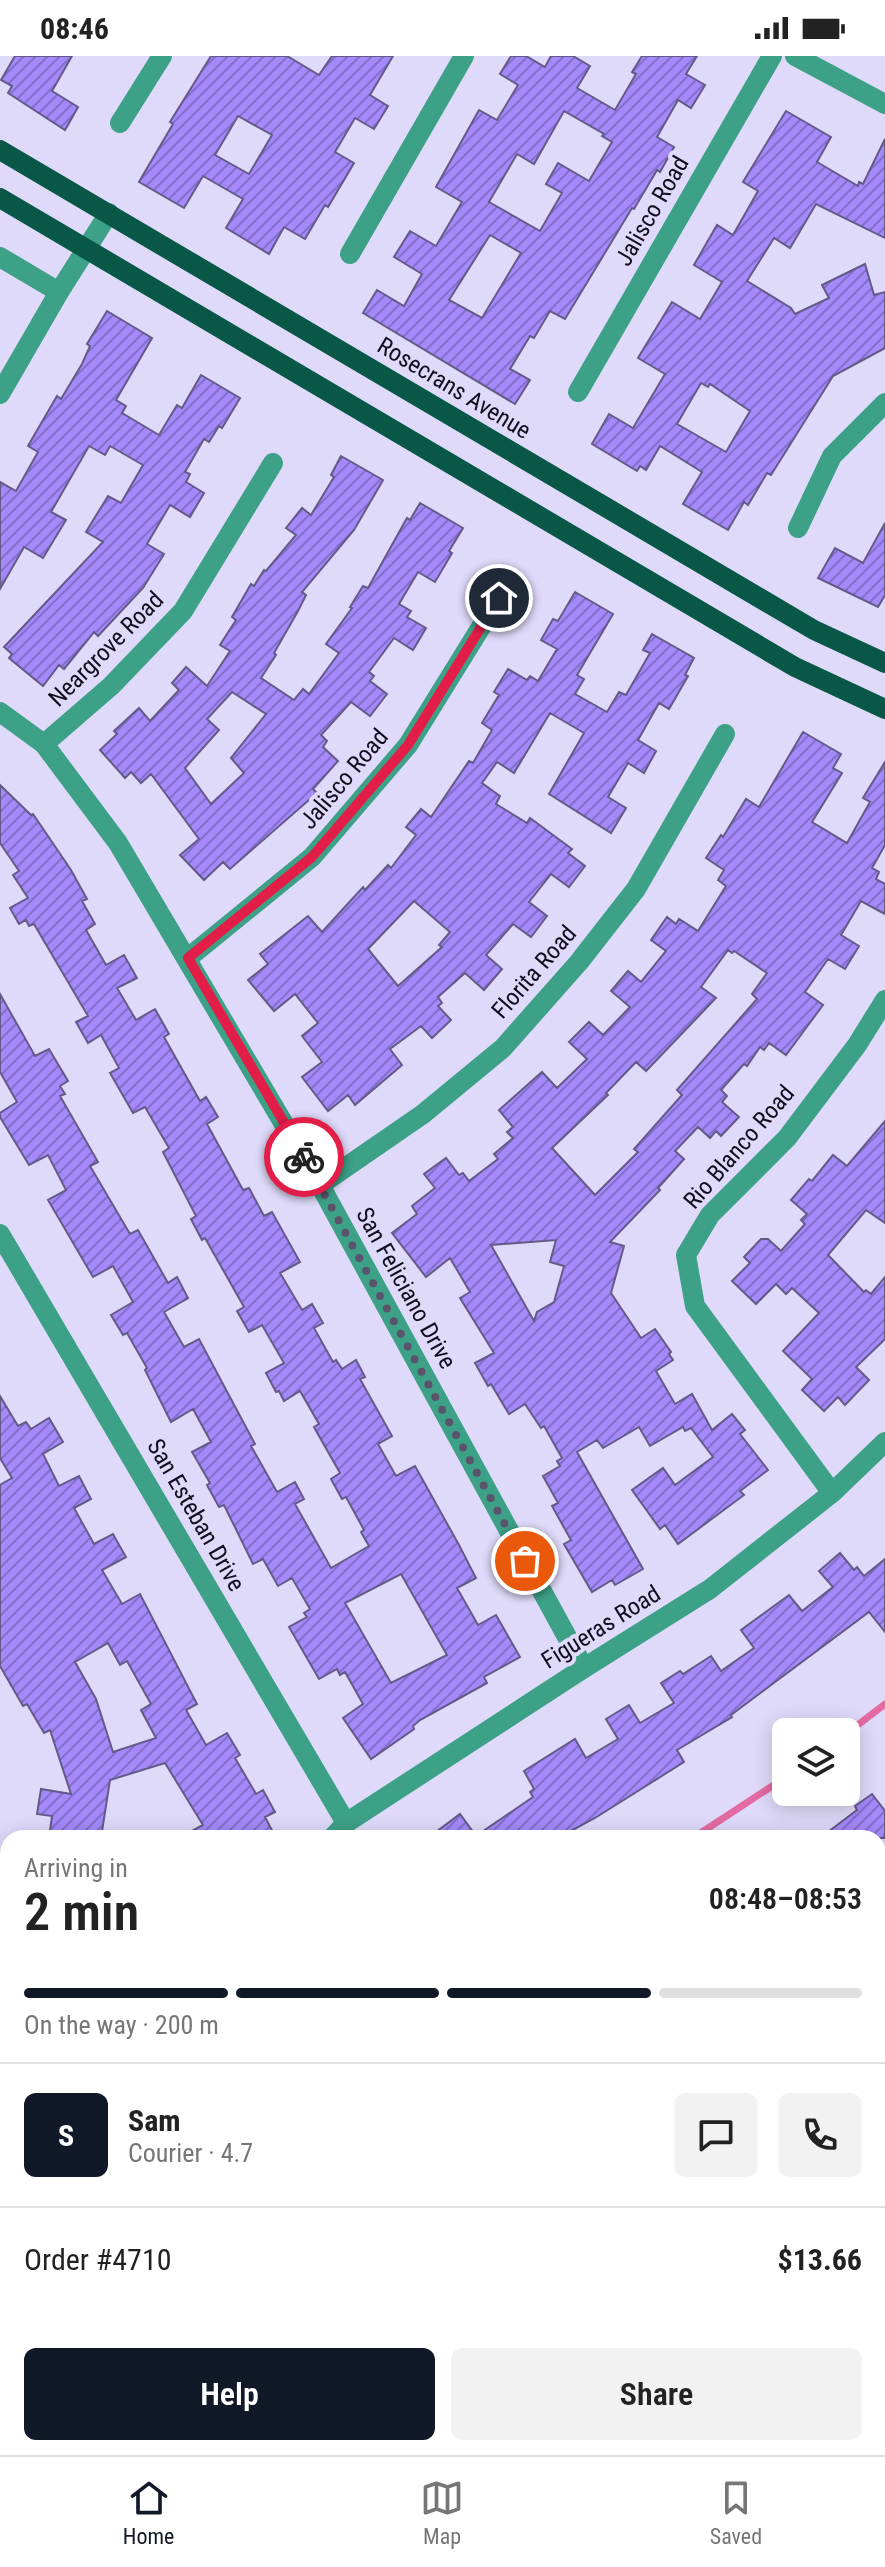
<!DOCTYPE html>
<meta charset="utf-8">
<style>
body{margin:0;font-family:"Roboto Condensed",sans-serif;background:#f2f2f2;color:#222;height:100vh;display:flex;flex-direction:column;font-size:30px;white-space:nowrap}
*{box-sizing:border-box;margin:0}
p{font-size:26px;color:#767676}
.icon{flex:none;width:44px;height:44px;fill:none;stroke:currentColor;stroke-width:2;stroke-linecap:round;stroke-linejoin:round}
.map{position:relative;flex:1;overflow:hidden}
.side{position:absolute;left:0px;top:1774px;width:886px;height:626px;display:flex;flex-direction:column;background:#fff;border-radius:24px 24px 0 0;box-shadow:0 4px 20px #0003}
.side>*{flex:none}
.fabs{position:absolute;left:772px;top:1662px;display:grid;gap:16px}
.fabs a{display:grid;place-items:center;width:88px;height:88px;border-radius:12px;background:#fff;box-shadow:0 4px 20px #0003;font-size:40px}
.pin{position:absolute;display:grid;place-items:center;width:68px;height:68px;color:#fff;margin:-34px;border:4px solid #fff;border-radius:50%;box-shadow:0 2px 8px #0007}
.courier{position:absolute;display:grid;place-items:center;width:80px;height:80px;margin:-40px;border:6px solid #e11d48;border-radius:50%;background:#fff;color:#222;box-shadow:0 2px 10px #0007}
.overview em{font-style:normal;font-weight:600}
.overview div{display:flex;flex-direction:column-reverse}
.overview{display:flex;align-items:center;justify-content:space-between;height:136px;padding:0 24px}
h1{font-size:52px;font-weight:600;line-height:60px}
.bar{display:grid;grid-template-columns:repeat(4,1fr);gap:12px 8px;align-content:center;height:96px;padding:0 24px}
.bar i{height:10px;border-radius:6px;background:#e0e0e0}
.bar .on{background:#111827}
.bar p{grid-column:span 4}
.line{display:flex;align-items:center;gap:20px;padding:0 24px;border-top:2px solid #e0e0e0}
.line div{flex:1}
.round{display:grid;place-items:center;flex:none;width:84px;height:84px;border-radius:12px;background:#f2f2f2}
.button{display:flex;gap:16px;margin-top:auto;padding:16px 24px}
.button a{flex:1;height:92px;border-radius:12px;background:#111827;color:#fff;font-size:32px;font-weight:600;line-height:92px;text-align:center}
.button a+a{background:#f2f2f2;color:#222}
.status{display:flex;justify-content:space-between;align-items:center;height:56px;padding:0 40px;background:#fff;direction:ltr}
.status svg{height:22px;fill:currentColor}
.dock{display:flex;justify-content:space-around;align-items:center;height:112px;border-top:2px solid #e0e0e0;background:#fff;font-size:22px;color:#767676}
.dock a{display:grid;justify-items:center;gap:4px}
.dock .on{color:#111827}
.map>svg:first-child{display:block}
</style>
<div class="status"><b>08:46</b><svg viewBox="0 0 49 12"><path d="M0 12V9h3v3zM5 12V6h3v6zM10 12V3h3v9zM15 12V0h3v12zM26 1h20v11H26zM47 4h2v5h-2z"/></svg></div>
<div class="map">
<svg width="885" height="2399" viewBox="0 0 885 2399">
<defs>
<pattern id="building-hatch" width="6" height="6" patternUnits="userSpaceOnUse" patternTransform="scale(2)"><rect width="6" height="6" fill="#a589fb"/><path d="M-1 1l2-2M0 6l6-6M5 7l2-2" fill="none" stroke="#856ecb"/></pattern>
</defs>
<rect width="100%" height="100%" fill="#dfdafa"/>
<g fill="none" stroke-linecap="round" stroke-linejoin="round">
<!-- stream -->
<g stroke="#e46aa3" stroke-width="7">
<path d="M846 1678 885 1648"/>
<path d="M693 1782 786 1721"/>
<path d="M85 2399 90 2392"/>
</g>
</g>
<!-- building -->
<g fill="url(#building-hatch)" stroke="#635a88" stroke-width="2" fill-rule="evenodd">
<path d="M15 0H72L52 35 78 51 65 74 8 37 12 30 1 24Z"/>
<path d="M211 0H287L319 19 332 0H393L370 39 388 50 374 73 355 62 335 96 354 107 328 151 325 149 305 183 284 171 269 198 226 172 243 143 203 120 184 152 139 126 173 68 170 66ZM238 60 272 79 249 118 215 99Z"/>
<path d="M511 0H526L545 11 551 0H573L590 10 577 32 615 54 636 18 632 16 642 0H697L686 18 705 29 691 52 678 44 657 81 674 91 660 116 657 114 634 153 632 152 565 263 550 255 534 282 530 280 510 313 530 324 515 348 363 257 377 234 404 250 422 218 394 201 410 175 436 190 462 146 436 131 479 54 497 64 518 29 500 18ZM564 55 604 78 602 80 612 86 589 125 558 107 546 128 562 137 540 175 489 146 517 98 534 108ZM490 179 521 197 482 262 449 244Z"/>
<path d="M786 55 831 81 817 106 858 130 859 126 863 128 885 83V182L816 148 790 192 774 182 747 225 791 252 795 258 829 242 822 229 865 208 874 239 885 236V292L833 320 771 419 767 417 748 449 744 446 728 474 683 448 702 416 660 390 646 414 640 410 637 415 592 388 609 358 633 372 665 318 638 302 672 246 700 263 722 226 694 209 717 169 733 179 758 135 743 126ZM701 327 708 331 710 328 750 355 726 396 677 368Z"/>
<path d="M107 255 152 282 116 344 126 350 122 357 159 379 177 349 182 352 201 319 240 342 222 372 219 370 209 386 204 383 185 416 190 418 186 426 204 437 190 461 170 449 147 488 164 498 143 532 98 580 94 576 64 613 59 609 43 630 9 602 12 598 4 591 103 486 86 476 108 440 121 447 143 409 110 390 105 399 89 390 51 456 66 464 43 502 24 491 0 533V426L16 435 38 396 28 390 57 340 61 343 82 308 90 290 87 288Z"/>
<path d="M341 400 383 424 354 474 302 536 306 539 298 555 274 597 276 599 261 622 294 644 303 633 309 638 339 597 326 588 352 552 350 551 363 530 368 532 407 462 410 464 420 447 463 472 449 495 452 497 435 526 418 516 399 548 411 555 407 561 426 572 413 594 394 582 369 616 374 620 370 625 387 638 370 660 351 646 321 679 327 685 323 691 338 705 313 733 317 737 230 813 223 806 204 824 180 799 199 783 151 718 141 727 131 716 125 722 100 694 117 678 114 675 139 652 150 665 179 634 172 627 186 611 207 630 230 595 220 589 236 564 232 561 251 528 254 530 264 514 266 515 296 479 286 472 302 452 311 459 334 421 331 419ZM232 636 266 658 231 702 244 717 211 748 185 712 219 674 207 663Z"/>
<path d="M885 467V539L878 551 818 522 835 492 863 507Z"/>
<path d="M575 536 613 558 577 619 584 623 575 638 607 656 619 636 626 639 650 597 643 594 652 578 694 602 685 619 688 620 669 653 659 647 638 684 656 695 644 717 628 707 608 741 626 752 611 777 549 738 584 677 550 657 514 717 497 706 482 727 500 740 496 748 527 767 530 762 572 793 568 797 585 810 569 831 551 818 529 846 547 860 531 881 513 868 486 899 502 913 484 934 465 917 438 941 442 947 438 950 451 964 432 982 421 970 390 993 402 1009 355 1049 348 1039 328 1055 302 1021 322 1006 302 980 318 967 295 938 274 955 248 924 268 908 260 898 308 860 322 876 363 831 365 834 388 809 391 812 416 779 406 771 421 753 431 761 469 705 473 707 492 674 482 667 499 639 494 636 508 613 527 624 530 620 538 625 557 593 541 584 553 563 558 565ZM414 845 450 876 439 889 442 891 398 930 368 893Z"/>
<path d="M803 676 841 698 833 712 842 717 812 766 847 787 870 746 863 742 885 706V789L872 812 879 816 876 823 885 828V858L861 845 841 879 859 890 845 913 828 903 805 936 823 949 806 972 786 999 769 987 764 994 760 991 747 1010 744 1008 721 1034 727 1040 722 1046 739 1061 721 1080 716 1075 710 1082 698 1071 675 1095 684 1103 658 1132 660 1134 610 1186 624 1190 611 1237 641 1282 655 1273 671 1296 669 1298 673 1304 656 1315 675 1348 692 1338 712 1374 732 1358 745 1374 740 1378 768 1414 740 1435 744 1439 678 1488 665 1469 660 1473 632 1434 663 1412 675 1429 713 1401 691 1372 685 1375 683 1371 650 1390 639 1371 603 1392 597 1384 577 1396 643 1513 615 1529 612 1524 592 1536 564 1488 571 1484 552 1450 558 1447 543 1420 560 1410 557 1405 562 1402 544 1370 541 1372 525 1348 509 1358 491 1328 488 1330 475 1307 494 1297 460 1242 470 1236 450 1202 426 1221 392 1177 417 1158 412 1150 435 1132 424 1118 446 1102 459 1119 463 1117 469 1125 498 1103 494 1098 513 1082 507 1076 513 1071 499 1054 542 1016 557 1032 587 1003 569 986 589 966 603 979 630 951 611 935 628 915 641 926 666 895 651 884 667 861 676 868 679 863 698 875 726 830 718 824 724 814 706 802 721 779 723 781 746 743 759 751ZM728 894 732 897 734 895 767 917 752 938 757 943 677 1034 682 1039 634 1093 638 1096 595 1139 552 1092 608 1039 606 1037 636 1006 646 1015 716 942 701 931ZM556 1184 550 1206 564 1210 554 1246 537 1256 534 1265 491 1189Z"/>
<path d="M0 729 31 759 33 758 71 814 87 843 82 845 95 868 86 874 106 909 124 899 137 922 117 932 136 964 155 953 169 978 164 981 200 1045 206 1041 218 1061 207 1068 243 1134 249 1132 264 1160 272 1156 300 1206 280 1217 302 1254 312 1248 323 1267 314 1272 333 1306 336 1304 342 1313 356 1304 365 1321 360 1323 392 1380 378 1388 396 1420 415 1410 459 1489 476 1522 457 1532 478 1569 496 1559 520 1601 484 1621 487 1627 420 1664 413 1670 414 1673 371 1703 343 1662 363 1648 345 1616 340 1619 337 1613 319 1623 289 1571 307 1561 304 1557 310 1553 292 1522 278 1530 263 1503 253 1508 224 1449 219 1451 207 1429 210 1427 192 1396 211 1386 193 1353 171 1366 145 1314 147 1312 127 1277 123 1279 111 1259 133 1246 113 1210 93 1221 48 1144 66 1134 48 1099 29 1109 0 1061V1057L17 1046 0 1016V938L35 1000 49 993 68 1025 60 1030 65 1038 60 1040 98 1106 90 1110 130 1178 138 1174 168 1227 177 1221 188 1242 164 1256 184 1291 199 1283 255 1388 251 1390 277 1436 295 1426 304 1443 295 1448 331 1512 369 1490 361 1476 364 1474 346 1441 342 1443 331 1423 340 1417 314 1371 319 1368 300 1335 284 1345 279 1335 276 1336 266 1317 284 1307 262 1269 249 1276 237 1255 244 1251 205 1182 202 1184 191 1163 196 1160 163 1096 169 1092 145 1051 133 1057 110 1017 119 1012 101 979 88 987 76 966 88 960 34 868 29 870 26 864 19 868 10 852 28 842 13 819 19 815 0 787ZM401 1518 447 1599 391 1627 345 1547Z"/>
<path d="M885 1065V1167L866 1154 828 1199 864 1236 866 1234 871 1238 885 1221V1283L856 1311 869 1324 845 1349 838 1341 824 1355 802 1334 812 1323 783 1295 819 1257 792 1232 786 1238 776 1228 756 1248 732 1225 750 1207 744 1201 761 1183H768L781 1195 805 1168 801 1164 807 1158 791 1144 809 1123 812 1125 833 1099 847 1110Z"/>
<path d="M0 1340 18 1370 26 1366 31 1373 49 1362 63 1386 43 1398 59 1430 79 1420 91 1443 74 1452 94 1488 113 1478 126 1501 102 1514 122 1548 140 1538 197 1648 186 1654 206 1689 227 1677 240 1699 235 1702 256 1738 263 1734 275 1756 265 1761 276 1782H179L203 1769 165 1707 110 1724 101 1782H49L52 1760 37 1758 41 1733 71 1738 50 1674 44 1677 27 1648 23 1650 0 1610V1429L12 1422 0 1402ZM108 1587 120 1609 127 1605 151 1648 141 1654 156 1682 113 1696 96 1643 75 1606Z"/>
<path d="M840 1497 854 1514 857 1511 864 1520 885 1503V1576L869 1556 731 1659 732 1661 677 1694 684 1706 595 1762 558 1782H428L460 1758 476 1780 533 1741 530 1736 534 1733 524 1715 575 1683 586 1702 618 1683 606 1663 629 1649 640 1667 674 1647 661 1627 680 1615 683 1618 711 1600 721 1615 754 1592 741 1574 789 1539 802 1555 833 1531 819 1515Z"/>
<path d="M872 1738 885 1755V1782H820L857 1754 855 1750Z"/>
</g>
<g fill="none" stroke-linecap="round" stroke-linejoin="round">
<!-- minor -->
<g stroke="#3da187" stroke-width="20">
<path d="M795 0 885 48"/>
<path d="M120 67 162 0"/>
<path d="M350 198 464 0"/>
<path d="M0 201 59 236"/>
<path d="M578 336 772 0"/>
<path d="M0 338 59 236 109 157"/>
<path d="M798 472 832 400 885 347"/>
<path d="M0 656 44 688 118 787 320 1129 584 1612"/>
<path d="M44 688 111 630 183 555 273 407"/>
<path d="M188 902 312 801 408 689 499 542"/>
<path d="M320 1129 423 1058 503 992 579 906 636 833 725 678"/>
<path d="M0 1178 346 1767"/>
<path d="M832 1437 695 1250 686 1199 710 1159 787 1082 857 989 885 944"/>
<path d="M332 1782 346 1767 584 1612 710 1533 832 1437 885 1386"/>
<path d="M878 1894 885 1890"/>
<path d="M0 2183 8 2173"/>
<path d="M878 2188 885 2191"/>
<path d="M487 2392 513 2399"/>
</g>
<!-- primary -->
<g stroke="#095847" stroke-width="20">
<path d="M0 94 814 574 885 607"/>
<path d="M0 142 795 611 885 653"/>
</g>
</g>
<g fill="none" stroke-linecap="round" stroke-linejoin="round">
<!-- done -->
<path stroke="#59546b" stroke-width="8" stroke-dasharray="0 14.4" d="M304 1101 525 1505"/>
<!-- route -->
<path stroke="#e11d48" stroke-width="10" d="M304 1101 188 902 312 801 408 689 499 542"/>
</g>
<g text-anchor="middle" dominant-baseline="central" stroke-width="8" stroke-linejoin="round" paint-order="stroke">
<!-- street labels -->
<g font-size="24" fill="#110c1e" stroke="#dfdafa">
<text transform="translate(652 155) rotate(-60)">Jalisco Road</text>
<text transform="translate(454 332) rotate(31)">Rosecrans Avenue</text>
<text transform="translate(106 593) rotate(-45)">Neargrove Road</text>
<text transform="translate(344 723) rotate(-50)">Jalisco Road</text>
<text transform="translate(534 916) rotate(-49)">Florita Road</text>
<text transform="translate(739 1091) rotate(-49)">Rio Blanco Road</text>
<text transform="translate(406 1232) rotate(61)">San Feliciano Drive</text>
<text transform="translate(196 1459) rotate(60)">San Esteban Drive</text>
<text transform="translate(601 1571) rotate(-32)">Figueras Road</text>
</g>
</g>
</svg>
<div class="fabs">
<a><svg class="icon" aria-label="layers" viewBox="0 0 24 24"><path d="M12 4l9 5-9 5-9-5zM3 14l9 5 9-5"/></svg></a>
</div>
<div class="pin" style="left:525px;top:1505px;background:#ea580c"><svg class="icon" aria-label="bag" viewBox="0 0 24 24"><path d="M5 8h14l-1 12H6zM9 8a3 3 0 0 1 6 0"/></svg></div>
<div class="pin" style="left:499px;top:542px;background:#1f2937"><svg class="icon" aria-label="home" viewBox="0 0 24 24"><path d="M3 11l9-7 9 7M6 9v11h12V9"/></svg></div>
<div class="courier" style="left:304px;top:1101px"><svg class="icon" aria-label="bike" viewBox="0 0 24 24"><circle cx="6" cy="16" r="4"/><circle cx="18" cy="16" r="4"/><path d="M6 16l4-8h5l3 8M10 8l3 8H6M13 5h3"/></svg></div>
<section class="side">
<div class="overview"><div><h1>2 min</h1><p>Arriving in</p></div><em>08:48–08:53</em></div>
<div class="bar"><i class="on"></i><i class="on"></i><i class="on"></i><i></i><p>On the way · 200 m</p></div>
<div class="line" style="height:144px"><b class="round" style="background:#111827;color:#fff">S</b><div><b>Sam</b><p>Courier · 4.7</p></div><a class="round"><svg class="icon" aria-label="chat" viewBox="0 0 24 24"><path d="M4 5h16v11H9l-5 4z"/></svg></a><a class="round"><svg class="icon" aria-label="phone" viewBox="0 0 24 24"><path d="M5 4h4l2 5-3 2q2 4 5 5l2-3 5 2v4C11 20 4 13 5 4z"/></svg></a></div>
<div class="line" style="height:104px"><div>Order #4710</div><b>$13.66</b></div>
<div class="button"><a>Help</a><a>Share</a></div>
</section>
</div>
<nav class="dock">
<a class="on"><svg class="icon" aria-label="home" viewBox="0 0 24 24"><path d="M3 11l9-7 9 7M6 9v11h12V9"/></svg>Home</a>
<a><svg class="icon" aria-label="map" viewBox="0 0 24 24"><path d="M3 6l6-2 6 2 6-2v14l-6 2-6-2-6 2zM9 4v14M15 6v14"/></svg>Map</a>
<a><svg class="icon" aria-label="saved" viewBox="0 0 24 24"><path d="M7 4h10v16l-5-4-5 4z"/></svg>Saved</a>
</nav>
